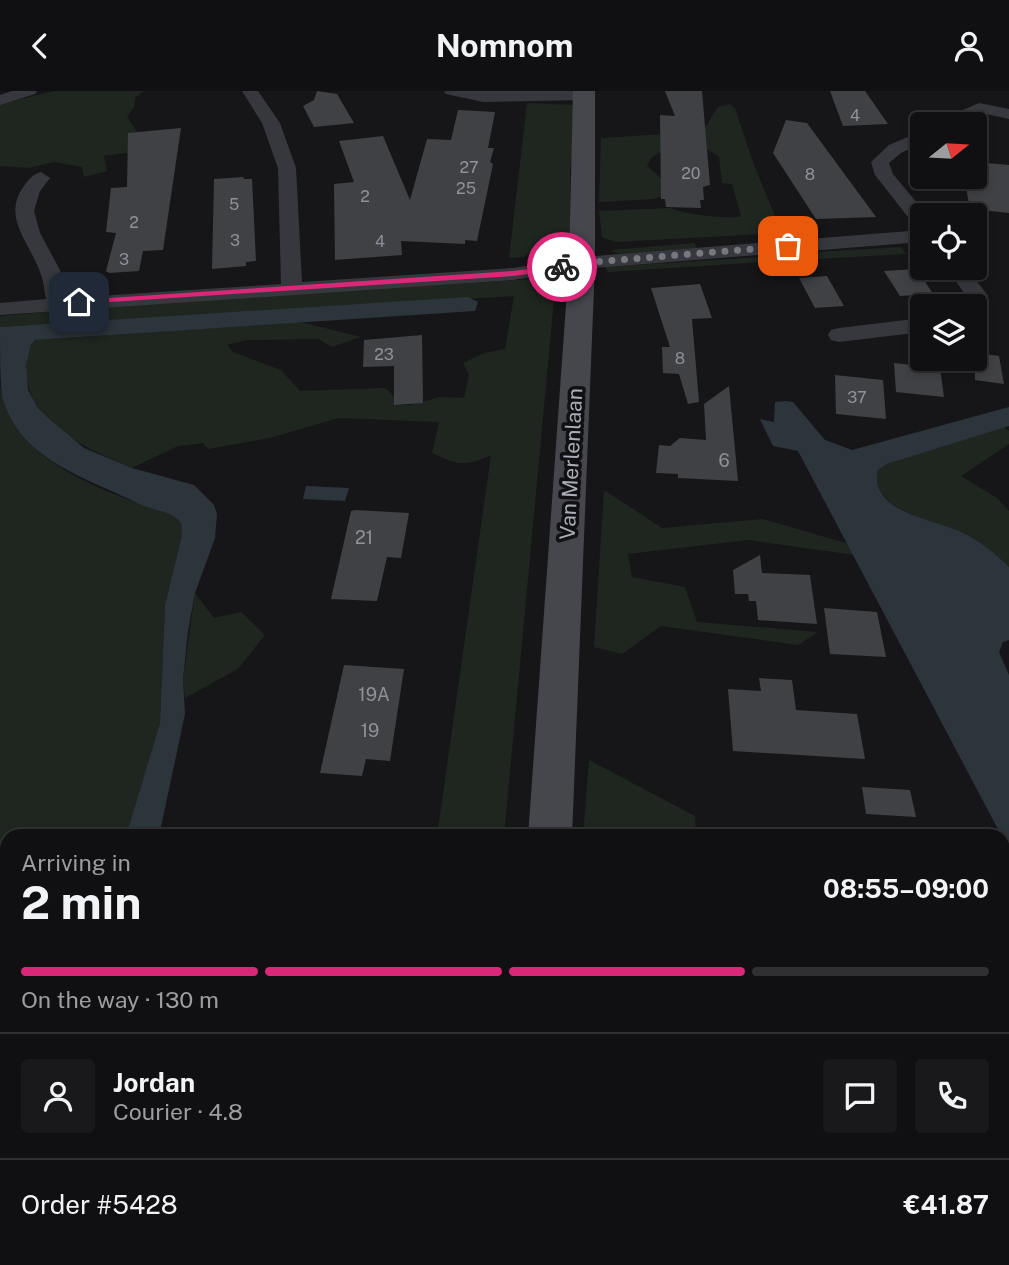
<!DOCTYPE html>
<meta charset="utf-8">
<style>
body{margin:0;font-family:"Public Sans",sans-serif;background:#19191b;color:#f1f3f6;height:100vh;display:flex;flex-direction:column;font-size:26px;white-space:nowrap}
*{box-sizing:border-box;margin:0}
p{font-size:23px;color:#9c9d9f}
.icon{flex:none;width:38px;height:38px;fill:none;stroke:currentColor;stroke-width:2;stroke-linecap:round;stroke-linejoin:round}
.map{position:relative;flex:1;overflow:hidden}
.side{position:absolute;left:0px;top:738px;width:1010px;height:436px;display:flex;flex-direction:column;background:#101012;border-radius:21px 21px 0 0;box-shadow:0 4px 10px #0003,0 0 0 2px #303032}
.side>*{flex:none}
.needle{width:46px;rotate:72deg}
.buttons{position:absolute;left:910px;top:21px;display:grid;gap:14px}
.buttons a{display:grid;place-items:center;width:77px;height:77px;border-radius:7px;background:#101012;box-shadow:0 4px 10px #0003,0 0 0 2px #303032;font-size:35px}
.pin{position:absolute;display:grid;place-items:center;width:60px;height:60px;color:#fff;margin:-30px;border-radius:14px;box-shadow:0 4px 10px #0006}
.courier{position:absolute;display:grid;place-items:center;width:70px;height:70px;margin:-35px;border:5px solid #db2777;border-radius:50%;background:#fff;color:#222;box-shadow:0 2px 9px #0007}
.summary em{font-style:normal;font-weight:700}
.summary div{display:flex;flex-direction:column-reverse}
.summary{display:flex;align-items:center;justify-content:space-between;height:119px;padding:0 21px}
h1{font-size:46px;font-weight:700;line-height:52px}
.bar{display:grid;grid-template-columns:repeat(4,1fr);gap:10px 7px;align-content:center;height:84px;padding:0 21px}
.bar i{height:9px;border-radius:5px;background:#303032}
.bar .on{background:#db2777}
.bar p{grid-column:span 4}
.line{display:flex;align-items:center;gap:18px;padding:0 21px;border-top:2px solid #303032}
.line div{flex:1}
.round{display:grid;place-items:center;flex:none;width:74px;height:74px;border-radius:7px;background:#19191b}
header{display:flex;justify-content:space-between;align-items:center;height:91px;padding:0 21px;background:#101012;font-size:32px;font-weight:700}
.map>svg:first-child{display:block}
</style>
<header><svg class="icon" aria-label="back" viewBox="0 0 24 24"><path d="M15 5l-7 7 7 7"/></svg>Nomnom<svg class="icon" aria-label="person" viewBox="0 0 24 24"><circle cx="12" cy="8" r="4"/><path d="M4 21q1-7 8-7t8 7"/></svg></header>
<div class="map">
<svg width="1009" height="1174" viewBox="0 0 1009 1174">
<rect width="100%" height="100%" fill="#161618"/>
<!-- green -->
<g fill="#1e261f">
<path d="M54 0H144L135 7 134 16 127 26 143 50 132 61 104 65 107 80 84 86 82 76 54 71 29 77 0 75V13Z"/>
<path d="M527 12 575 14 576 48 570 77V157L563 160 542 152 524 166 509 167Z"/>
<path d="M730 13 735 17 754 74 782 142 615 151 602 146 599 120 671 117C681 123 731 129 741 125L732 93 722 92 719 66 707 58 664 59 651 67 647 75 661 87 666 105 653 108 599 111 601 47 696 41 705 37 718 16Z"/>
<path d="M695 152 696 157 620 163 610 159Z"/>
<path d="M901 156 906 163 799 169 798 162Z"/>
<path d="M791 164 794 169 608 181 605 176Z"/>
<path d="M548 187 559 193 555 198 504 745H437L491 364C466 376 457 374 432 362L439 331 338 327 270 347 208 358 203 352 178 355 132 377C90 359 27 333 26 279 26 269 28 257 35 249L300 231 361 246 332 256 318 248 246 249 227 254 233 261 281 279 300 300 384 297 389 300 399 314H411L440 306 464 307 469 284 463 272 484 262 505 258 514 205 0 236V225L164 211Z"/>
<path d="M0 294C7 362 87 393 142 414 155 419 172 421 181 432L182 444 165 514 160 632 126 745 7 746V1167H38V1174H0Z"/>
<path d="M1004 336 1009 340V353L961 385 997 407 1009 420V476C998 464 977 448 961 441 935 428 870 422 878 379L887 373Z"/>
<path d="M604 399 662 437 763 428 849 453 855 464 748 449 628 463 632 486 685 496 697 531 818 541 798 554 661 535 622 563 594 556Z"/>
<path d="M195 502 214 527 241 521 265 544 238 578 185 607 183 588Z"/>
<path d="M589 669 695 725 696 745H583Z"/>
<path d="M1009 836V1104L1003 1101V837Z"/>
<path d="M377 1167H464L463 1174H376Z"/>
</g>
<!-- water -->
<g fill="#2c353c">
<path d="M468 206 478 211 475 220 35 249 31 254 26 274 28 299 38 317 47 326 84 357 132 377 194 394 214 414 217 423 215 447 195 502 188 540 183 588 185 623 159 745H126L160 632 165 514 182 444 181 432C171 419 152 420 137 412 86 386 20 370 2 306 0 285 0 258 0 236Z"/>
<path d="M786 310 793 311 825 349 852 359 1009 316V335L887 373 878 379C869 422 935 428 961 441 977 448 998 464 1009 476V549L1003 551 999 561 1009 584V759L798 360 773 355 760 328 774 331 775 311Z"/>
<path d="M306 395 349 397 345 410 303 408Z"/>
</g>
<!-- building -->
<g fill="#404145">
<path d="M317 0 337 3 354 32 314 36 303 15 314 9Z"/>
<path d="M665 0H702L710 94 703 96 704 109H700L701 117 666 116 665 108H661L660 24 675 25Z"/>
<path d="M830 0H865L888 33 843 35Z"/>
<path d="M458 19 495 21 488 57H494L490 71 493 73 477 150 465 149V153L401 150 402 164 335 169 334 93 354 91 339 50 383 45 410 109 427 48 451 49Z"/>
<path d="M786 29 807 32 876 126 816 128 773 62Z"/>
<path d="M181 37 163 159 143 160 139 180 109 182 106 180 116 142 106 141 111 97 127 96 128 42Z"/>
<path d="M975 71 1009 74V122L970 118 964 86H975Z"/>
<path d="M243 86 244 88H252L256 170 246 171V175L212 178 214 88Z"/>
<path d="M917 178 933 203 900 205 884 180Z"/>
<path d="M827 185 844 215 815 217 799 187Z"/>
<path d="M700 193 712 227 692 228 699 311 688 313 679 283 663 282 662 256H670L651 197Z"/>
<path d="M422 244 423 312 394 314V275L363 276 364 249Z"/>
<path d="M975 262 999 265 1004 293 975 289Z"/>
<path d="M894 272 940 277 944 306 896 301Z"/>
<path d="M835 284 883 289 886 328 836 323Z"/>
<path d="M729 295 738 390 678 387V383L656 382 659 354 670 355 680 347 706 349 704 313Z"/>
<path d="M355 419 409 422 401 467 387 466 377 510 331 508 351 420Z"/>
<path d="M760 464 762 482 810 484 817 533 758 529 756 510H749L748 503H735L733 479Z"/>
<path d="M824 517 877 521 886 566 830 563Z"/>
<path d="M344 574 404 578 390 670 366 668 362 685 320 682Z"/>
<path d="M759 587 792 589 796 619 857 623 865 668 733 660 728 598 761 600Z"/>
<path d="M862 696 910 699 916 726 866 723Z"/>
</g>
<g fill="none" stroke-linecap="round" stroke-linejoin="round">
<!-- street -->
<g fill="#37383d" fill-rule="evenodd">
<path d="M12 0H37L35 3 0 14V4Z"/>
<path d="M242 0H258L280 32 296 77 302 191 513 177 582 166 922 139V151L582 178 513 189 0 224V212L46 208C44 199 44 190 40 181 30 152 1 126 24 95 29 88 33 83 41 81L50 87 40 100 34 120 40 142 60 179 67 207 281 193 278 77 262 32Z"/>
<path d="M444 0H589L593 4 585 9 483 11 446 3Z"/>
<path d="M979 12 1009 18V28L981 22 959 33H937L940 29Z"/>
<path d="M922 40V52L901 62 889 72 893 83 927 124H922V137L915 135 875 84 871 71 889 54Z"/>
<path d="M947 177H967L988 205 983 221 975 222V215H964L966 205Z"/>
<path d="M922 227V241L839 251 831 249 828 244 831 239 839 237Z"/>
</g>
<!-- secondary -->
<g fill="#45474d" fill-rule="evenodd">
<path d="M573 0H595V172L572 746H528L569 172Z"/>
<path d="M499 1167H555L554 1174H498Z"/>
</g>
</g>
<!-- route -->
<path fill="#db2777" d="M562 174 565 178 513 185 79 213 75 211 79 209 513 180Z"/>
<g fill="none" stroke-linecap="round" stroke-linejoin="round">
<!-- done -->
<path stroke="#757880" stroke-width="7" stroke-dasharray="0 12.6" d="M562 176 582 172 788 155"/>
</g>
<g text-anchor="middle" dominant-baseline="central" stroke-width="7" stroke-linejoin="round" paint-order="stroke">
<!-- far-number labels -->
<g font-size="16" fill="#8e929b">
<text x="855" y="24">4</text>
<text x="469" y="76">27</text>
<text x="691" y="82">20</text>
<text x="810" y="83">8</text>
<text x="466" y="97">25</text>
<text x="365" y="105">2</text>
<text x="234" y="113">5</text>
<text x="134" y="131">2</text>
<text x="235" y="149">3</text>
<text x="380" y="150">4</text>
<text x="124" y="168">3</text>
<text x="384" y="263">23</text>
<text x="680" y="267">8</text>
<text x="857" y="306">37</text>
</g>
<!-- number labels -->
<g font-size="18" fill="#8e929b">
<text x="724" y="369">6</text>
<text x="364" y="446">21</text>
<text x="374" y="603">19A</text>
<text x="370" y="639">19</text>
</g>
<!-- street labels -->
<g font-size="21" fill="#a8adb8" stroke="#111113">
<text transform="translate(571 373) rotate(-87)">Van Merlenlaan</text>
</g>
</g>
</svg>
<div class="buttons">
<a><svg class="needle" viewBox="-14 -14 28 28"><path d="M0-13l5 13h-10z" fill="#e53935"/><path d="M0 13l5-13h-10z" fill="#9c9d9f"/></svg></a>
<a><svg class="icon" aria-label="locate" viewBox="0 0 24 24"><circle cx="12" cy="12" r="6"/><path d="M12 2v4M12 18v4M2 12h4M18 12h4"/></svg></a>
<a><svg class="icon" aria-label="layers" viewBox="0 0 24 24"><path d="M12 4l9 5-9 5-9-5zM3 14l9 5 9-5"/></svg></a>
</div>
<div class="pin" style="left:788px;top:155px;background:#ea580c"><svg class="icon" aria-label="bag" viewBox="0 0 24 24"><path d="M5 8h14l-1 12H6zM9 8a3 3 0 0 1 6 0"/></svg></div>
<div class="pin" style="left:79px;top:211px;background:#1f2937"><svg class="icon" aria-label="home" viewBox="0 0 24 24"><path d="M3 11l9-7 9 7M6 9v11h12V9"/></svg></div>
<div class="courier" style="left:562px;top:176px"><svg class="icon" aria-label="bike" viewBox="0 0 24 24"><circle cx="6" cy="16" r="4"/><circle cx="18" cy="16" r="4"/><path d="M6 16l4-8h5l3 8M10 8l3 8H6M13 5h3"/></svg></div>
<section class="side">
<div class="summary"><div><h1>2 min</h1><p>Arriving in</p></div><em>08:55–09:00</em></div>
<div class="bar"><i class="on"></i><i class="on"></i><i class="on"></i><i></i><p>On the way · 130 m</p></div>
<div class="line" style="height:126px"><a class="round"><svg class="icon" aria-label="person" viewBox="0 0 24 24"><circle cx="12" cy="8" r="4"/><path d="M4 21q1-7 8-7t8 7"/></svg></a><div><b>Jordan</b><p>Courier · 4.8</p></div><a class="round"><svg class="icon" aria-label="chat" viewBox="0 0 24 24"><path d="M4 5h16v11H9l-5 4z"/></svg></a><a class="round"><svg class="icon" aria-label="phone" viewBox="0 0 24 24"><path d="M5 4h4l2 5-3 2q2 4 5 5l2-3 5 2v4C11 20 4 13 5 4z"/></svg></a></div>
<div class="line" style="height:91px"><div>Order #5428</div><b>€41.87</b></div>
</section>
</div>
